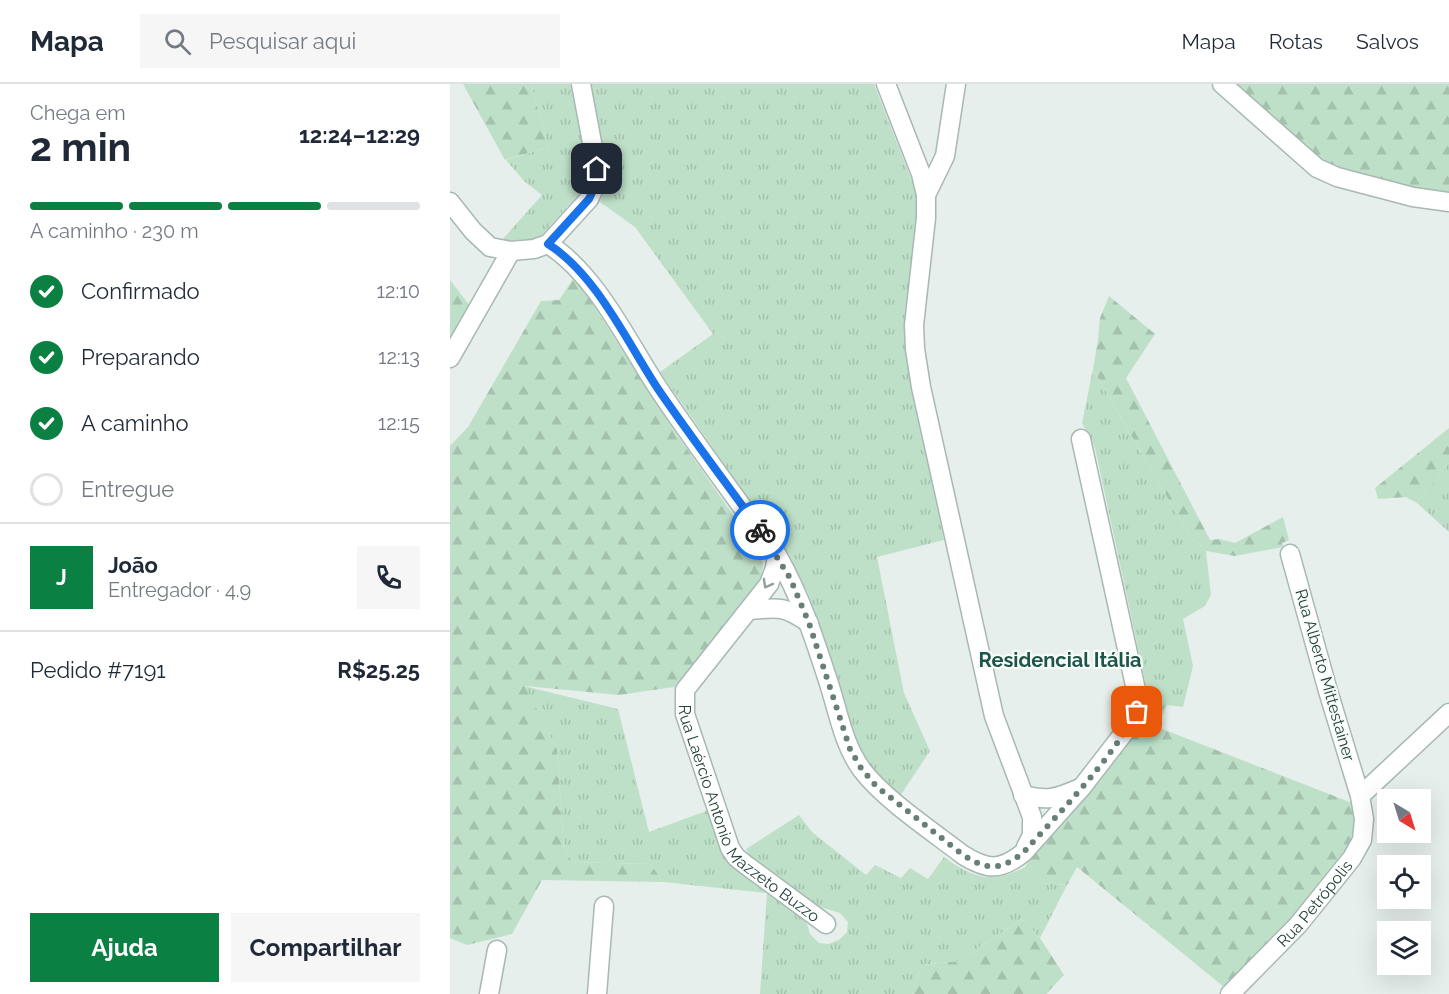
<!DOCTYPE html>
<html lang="pt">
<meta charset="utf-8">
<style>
body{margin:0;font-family:Raleway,sans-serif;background:#f6f6f7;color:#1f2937;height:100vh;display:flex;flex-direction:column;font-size:22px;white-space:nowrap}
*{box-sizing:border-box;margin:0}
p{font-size:20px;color:#747a83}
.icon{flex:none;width:33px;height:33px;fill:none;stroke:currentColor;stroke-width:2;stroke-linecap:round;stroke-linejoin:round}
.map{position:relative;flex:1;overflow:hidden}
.panel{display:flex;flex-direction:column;background:#fff;width:450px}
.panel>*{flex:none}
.needle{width:39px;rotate:142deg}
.tools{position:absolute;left:927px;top:705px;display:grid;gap:12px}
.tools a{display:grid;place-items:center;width:54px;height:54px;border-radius:0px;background:#fff;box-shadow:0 6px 24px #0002;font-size:30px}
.pin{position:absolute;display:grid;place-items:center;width:51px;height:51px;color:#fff;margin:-26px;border-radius:12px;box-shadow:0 3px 9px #0006}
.courier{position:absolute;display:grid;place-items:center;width:60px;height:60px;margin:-30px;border:4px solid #1a73e8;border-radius:50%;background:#fff;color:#222;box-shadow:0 2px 8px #0007}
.headline em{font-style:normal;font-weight:700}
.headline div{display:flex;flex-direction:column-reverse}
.headline{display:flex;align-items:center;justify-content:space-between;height:102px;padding:0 30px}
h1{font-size:39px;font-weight:700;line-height:45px}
.bar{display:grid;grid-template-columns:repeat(4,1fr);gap:9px 6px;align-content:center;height:72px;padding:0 30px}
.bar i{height:8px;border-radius:4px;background:#e0e1e3}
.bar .current{background:#0b8043}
.bar p{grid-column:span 4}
.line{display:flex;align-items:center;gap:15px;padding:0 30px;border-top:2px solid #e0e1e3}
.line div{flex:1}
.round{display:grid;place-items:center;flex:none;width:63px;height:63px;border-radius:0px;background:#f6f6f7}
ol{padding:0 30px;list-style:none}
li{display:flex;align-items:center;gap:18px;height:66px}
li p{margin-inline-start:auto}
li .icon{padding:6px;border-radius:50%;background:#0b8043;color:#fff;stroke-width:4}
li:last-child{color:#747a83}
li i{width:33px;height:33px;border:3px solid #e0e1e3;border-radius:50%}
.action{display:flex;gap:12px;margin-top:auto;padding:12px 30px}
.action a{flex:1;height:69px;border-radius:0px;background:#0b8043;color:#fff;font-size:24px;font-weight:700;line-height:69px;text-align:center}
.action a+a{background:#f6f6f7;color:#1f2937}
header{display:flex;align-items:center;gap:36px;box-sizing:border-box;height:84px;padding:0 30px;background:#fff;border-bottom:2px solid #e0e1e3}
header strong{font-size:28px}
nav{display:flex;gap:33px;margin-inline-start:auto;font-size:21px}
.search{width:420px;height:54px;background:#f6f6f7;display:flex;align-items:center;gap:15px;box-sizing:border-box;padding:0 21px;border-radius:0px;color:#747a83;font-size:22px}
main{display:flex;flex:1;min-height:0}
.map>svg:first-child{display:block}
</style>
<header>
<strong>Mapa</strong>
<div class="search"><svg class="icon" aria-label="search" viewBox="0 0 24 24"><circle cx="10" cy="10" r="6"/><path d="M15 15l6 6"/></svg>Pesquisar aqui</div>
<nav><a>Mapa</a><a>Rotas</a><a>Salvos</a></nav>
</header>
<main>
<section class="panel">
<div class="headline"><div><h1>2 min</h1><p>Chega em</p></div><em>12:24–12:29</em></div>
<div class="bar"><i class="current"></i><i class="current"></i><i class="current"></i><i></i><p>A caminho · 230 m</p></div>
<ol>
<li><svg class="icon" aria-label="check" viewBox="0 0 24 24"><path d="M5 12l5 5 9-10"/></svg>Confirmado<p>12:10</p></li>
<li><svg class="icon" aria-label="check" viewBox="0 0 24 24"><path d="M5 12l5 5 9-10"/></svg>Preparando<p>12:13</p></li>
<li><svg class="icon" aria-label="check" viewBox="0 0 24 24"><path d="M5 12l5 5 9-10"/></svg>A caminho<p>12:15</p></li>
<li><i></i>Entregue</li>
</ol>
<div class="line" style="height:108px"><b class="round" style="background:#0b8043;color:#fff">J</b><div><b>João</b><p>Entregador · 4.9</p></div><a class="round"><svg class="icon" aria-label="phone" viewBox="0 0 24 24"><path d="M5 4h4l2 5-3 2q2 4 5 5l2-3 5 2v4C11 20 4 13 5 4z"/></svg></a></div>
<div class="line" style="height:78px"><div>Pedido #7191</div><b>R$25.25</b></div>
<div class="action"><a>Ajuda</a><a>Compartilhar</a></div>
</section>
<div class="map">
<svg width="999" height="910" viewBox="0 0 999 910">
<defs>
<pattern id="grass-tufts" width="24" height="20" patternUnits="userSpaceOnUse" patternTransform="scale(1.5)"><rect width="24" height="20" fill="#bfe0c8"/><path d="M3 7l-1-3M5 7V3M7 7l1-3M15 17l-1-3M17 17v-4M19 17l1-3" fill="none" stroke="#a4c1ad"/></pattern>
<pattern id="forest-firs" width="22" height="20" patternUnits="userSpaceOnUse" patternTransform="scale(1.5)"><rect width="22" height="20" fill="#bfe0c8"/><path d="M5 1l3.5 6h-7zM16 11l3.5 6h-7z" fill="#a4c1ad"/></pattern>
</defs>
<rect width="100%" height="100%" fill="#e6efeb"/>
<!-- grass -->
<g fill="url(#grass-tufts)">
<path d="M81 0H121L139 94 136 102 91 152 85 156H52L92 111 74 97 56 76 98 63Z"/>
<path d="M141 0H424L467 110 469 137 455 244 458 275 494 456 427 473 454 609 480 667 450 712 430 698 412 674 358 509 342 478 210 288 263 250 185 143 150 118 157 100Z"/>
<path d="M643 285 739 451 756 467 761 511 755 522 733 535 743 582 733 623 717 621 707 643 692 637 696 622 695 597 645 364 632 339Z"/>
<path d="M999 379V448L967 419Z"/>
<path d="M74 602 168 625 199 748 259 726 283 782 317 809 350 831 357 840 360 850 369 859 379 860 390 855 397 848 398 838 390 829 364 821 304 779 296 765 349 731 362 748 416 791 425 781 451 794 460 784 478 795 494 773C524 795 540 799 574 784L588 799 617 801 590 854 572 835 508 877 472 881 462 910H310L317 809 213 798 201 780 123 778 114 766 107 665Z"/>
</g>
<!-- forest -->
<g fill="url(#forest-firs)">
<path d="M13 0H81L98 63 55 76Z"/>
<path d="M776 0H999V114L887 91Z"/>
<path d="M125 192 223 345 307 465 313 479 311 496 224 603 169 611 75 602 107 665 114 766 123 778 201 780 213 798 92 796 62 850 17 861 0 854V362L18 343 91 217 109 216Z"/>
<path d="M0 196 20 222 0 256Z"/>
<path d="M659 212 705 250 676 294 760 456 769 455 785 459 833 433 839 456 832 459 833 463 785 472 756 467 739 451 643 285 648 256 650 234Z"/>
<path d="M999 344V379L967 419 956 413 928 415 925 404Z"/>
<path d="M692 637 902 719 907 734 906 752 895 767 849 829 774 903 627 783 617 801 588 799 574 784Z"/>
<path d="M572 835 590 854 614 891 596 910H462L472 881 508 877Z"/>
</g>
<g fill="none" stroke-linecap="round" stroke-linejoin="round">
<!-- minor casing -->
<g stroke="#a8b8b2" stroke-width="21">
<g id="minor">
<path d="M436 0 471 90 476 111V134L464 241 465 265 471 303 544 632 582 733V751L576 763"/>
<path d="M772 0 867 84 887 93 963 113 999 118"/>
<path d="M476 111 495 72 506 0"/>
<path d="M0 118 23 147 40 163 61 167 84 165 98 160 139 115 146 100 147 85 131 0"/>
<path d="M98 160C146 190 177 257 208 304 246 361 287 415 327 471 351 513 366 559 381 606 389 633 395 663 412 686 435 716 482 747 513 771 537 786 550 787 573 769L632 703 680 641 687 628 688 615 631 355"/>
<path d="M0 274 61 167"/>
<path id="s1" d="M327 471 325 484 319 500 235 606V630L280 764 286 773 296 781 376 840"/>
<path d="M300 526C329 523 335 522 359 539"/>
<path d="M573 711C597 717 605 715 628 705"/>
<path d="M910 712 999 629"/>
<path d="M39 910 47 866"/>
<path d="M147 910 154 822"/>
<path id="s2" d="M780 910 848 841 902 774 912 756 914 735 910 712 878 607 840 470"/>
</g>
</g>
<!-- minor -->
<use href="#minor" stroke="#fff" stroke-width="18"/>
</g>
<!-- one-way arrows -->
<defs><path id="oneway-chevron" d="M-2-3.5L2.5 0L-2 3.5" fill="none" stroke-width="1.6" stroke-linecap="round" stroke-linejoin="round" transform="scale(1.5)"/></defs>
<use stroke="#92a09c" href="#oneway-chevron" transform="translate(317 500) rotate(119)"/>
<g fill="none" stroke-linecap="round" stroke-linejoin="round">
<!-- done -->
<path stroke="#687f78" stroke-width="6" stroke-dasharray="0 10.8" d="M310 446 340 494 359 539 400 665 411 684 426 702 513 771C536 786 550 787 573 769 611 727 659 678 687 628"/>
<!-- route -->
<path stroke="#1a73e8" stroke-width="8" d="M147 85 146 100 139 115 98 160C146 190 177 258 208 305 241 353 276 399 310 446"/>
</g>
<g text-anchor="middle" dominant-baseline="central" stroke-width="4.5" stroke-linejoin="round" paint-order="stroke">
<!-- street labels -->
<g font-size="16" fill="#24423a" stroke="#f7fbf9">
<text transform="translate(875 591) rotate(74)">Rua Alberto Mittestainer</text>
<text stroke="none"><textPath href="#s1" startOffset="312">Rua Laércio Antonio Mazzeto Buzzo</textPath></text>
<text stroke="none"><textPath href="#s2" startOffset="124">Rua Petrópolis</textPath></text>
</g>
<!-- quarter labels -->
<g font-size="20" font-weight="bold" fill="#1f5548" stroke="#f7fbf9">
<text x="610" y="576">Residencial Itália</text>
</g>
</g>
</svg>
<div class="tools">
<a><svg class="needle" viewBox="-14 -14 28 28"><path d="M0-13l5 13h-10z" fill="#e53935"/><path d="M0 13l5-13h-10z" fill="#747a83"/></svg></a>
<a><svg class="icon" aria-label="locate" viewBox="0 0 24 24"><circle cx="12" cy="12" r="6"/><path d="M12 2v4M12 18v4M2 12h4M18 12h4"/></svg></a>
<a><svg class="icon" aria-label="layers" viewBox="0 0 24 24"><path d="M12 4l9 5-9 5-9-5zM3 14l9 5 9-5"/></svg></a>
</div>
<div class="pin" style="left:687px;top:628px;background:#ea580c"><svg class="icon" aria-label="bag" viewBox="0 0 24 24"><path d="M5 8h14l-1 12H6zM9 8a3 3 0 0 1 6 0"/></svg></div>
<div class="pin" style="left:147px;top:85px;background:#1f2937"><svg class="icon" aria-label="home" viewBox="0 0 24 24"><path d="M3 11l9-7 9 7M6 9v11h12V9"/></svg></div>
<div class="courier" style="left:310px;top:446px"><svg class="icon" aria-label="bike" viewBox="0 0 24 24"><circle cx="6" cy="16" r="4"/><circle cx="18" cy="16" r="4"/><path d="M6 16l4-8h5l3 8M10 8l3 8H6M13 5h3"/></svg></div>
</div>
</main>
